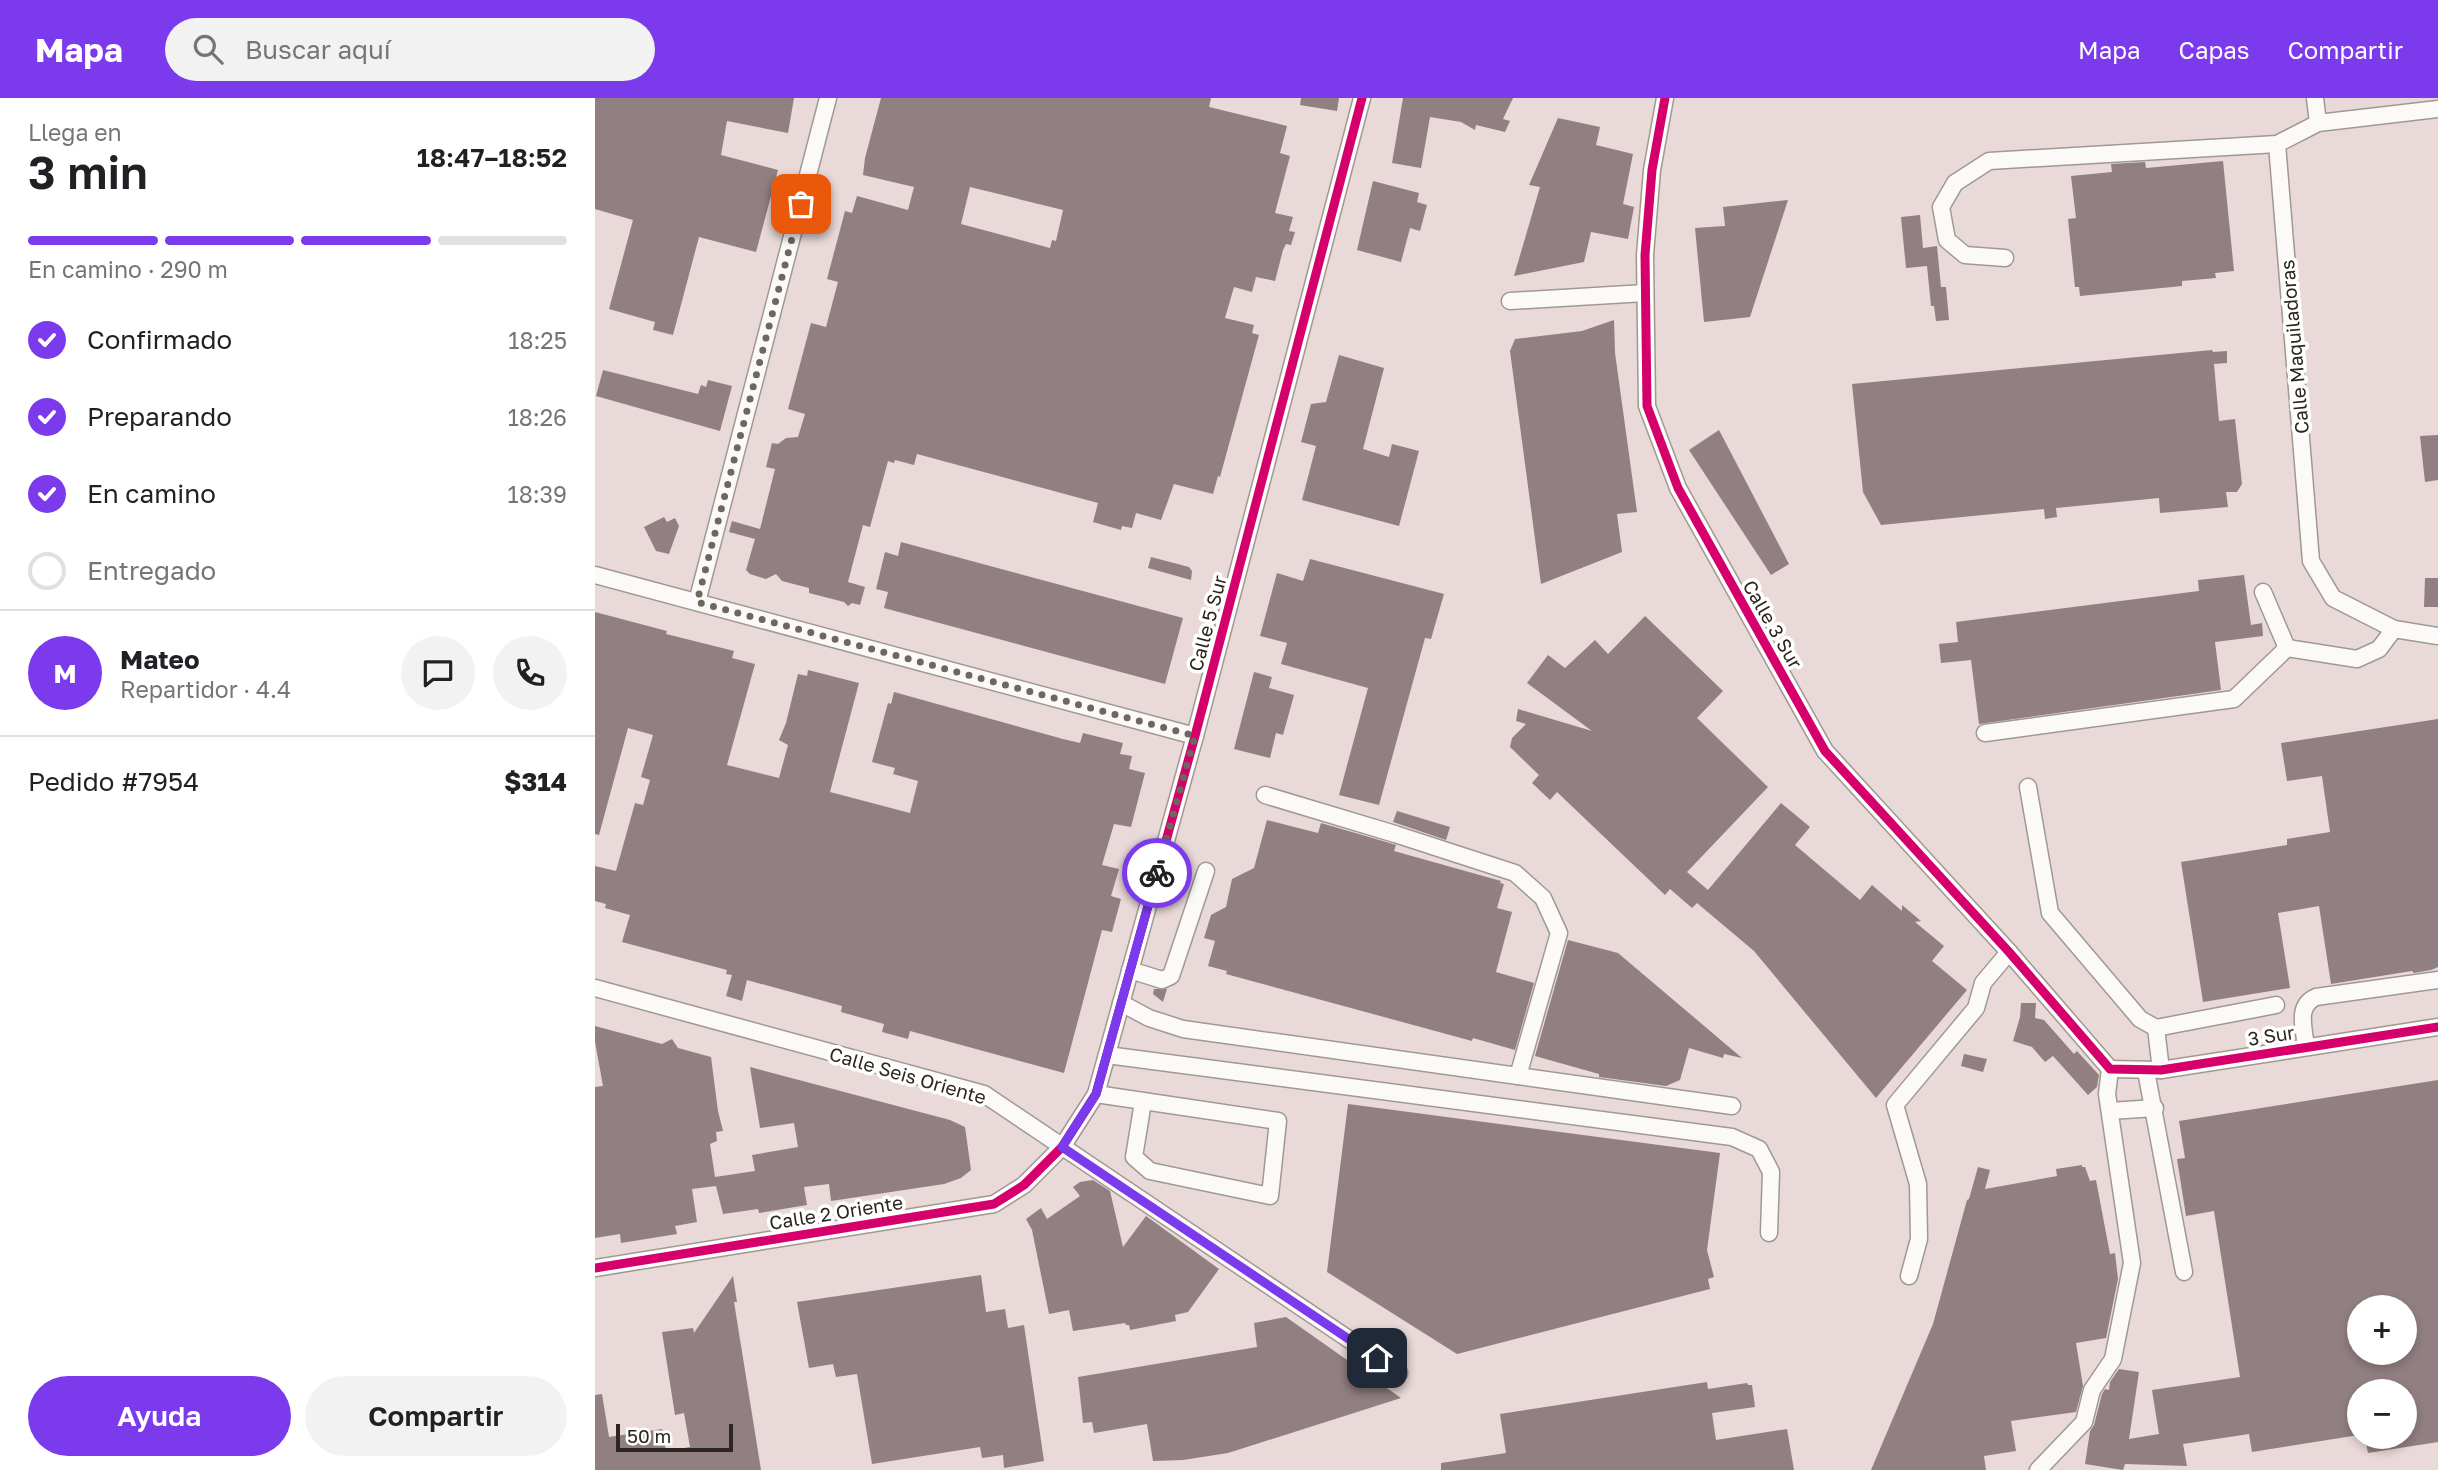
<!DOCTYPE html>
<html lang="es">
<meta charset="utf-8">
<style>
body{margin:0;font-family:"Golos Text",sans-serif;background:#f2f2f2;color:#202124;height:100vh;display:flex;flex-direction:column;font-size:26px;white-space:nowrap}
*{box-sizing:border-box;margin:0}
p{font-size:23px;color:#757577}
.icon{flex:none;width:38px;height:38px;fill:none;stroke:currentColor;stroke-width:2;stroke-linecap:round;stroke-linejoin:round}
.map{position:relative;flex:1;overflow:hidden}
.side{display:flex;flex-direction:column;background:#fff;width:595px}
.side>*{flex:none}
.buttons{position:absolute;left:1752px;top:1197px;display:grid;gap:14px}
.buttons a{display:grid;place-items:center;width:70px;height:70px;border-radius:50%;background:#fff;box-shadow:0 4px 10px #0003;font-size:35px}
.scale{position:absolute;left:21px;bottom:18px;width:117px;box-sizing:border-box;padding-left:7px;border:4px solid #2b261f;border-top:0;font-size:19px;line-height:24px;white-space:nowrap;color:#2b261f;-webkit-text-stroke:5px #fff;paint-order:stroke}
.pin{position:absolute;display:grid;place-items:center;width:60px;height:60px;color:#fff;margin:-30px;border-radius:14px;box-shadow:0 4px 10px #0006}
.courier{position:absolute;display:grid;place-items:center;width:70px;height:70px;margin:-35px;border:5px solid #7c3aed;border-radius:50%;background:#fff;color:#222;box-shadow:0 2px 9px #0007}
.head em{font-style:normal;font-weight:600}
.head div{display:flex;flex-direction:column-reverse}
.head{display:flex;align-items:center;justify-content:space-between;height:119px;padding:0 28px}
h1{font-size:46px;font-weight:600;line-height:52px}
.bar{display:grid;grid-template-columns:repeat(4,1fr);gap:10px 7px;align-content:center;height:84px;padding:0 28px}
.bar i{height:9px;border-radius:5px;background:#e0e0e0}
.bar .current{background:#7c3aed}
.bar p{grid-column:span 4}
.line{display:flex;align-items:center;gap:18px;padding:0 28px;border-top:2px solid #e0e0e0}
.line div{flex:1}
.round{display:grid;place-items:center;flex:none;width:74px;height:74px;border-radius:37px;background:#f2f2f2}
ol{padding:0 28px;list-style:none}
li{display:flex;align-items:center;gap:21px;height:77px}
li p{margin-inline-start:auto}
li .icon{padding:7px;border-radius:50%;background:#7c3aed;color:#fff;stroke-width:4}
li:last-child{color:#757577}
li i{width:38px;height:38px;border:4px solid #e0e0e0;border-radius:50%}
.action{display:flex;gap:14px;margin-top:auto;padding:14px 28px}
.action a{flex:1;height:80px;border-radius:42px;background:#7c3aed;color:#fff;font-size:28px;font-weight:600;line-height:80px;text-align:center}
.action a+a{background:#f2f2f2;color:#202124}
header{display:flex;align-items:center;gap:42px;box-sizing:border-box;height:98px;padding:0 35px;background:#7c3aed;color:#fff}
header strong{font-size:33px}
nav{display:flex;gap:38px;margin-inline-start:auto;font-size:24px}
.search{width:490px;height:63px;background:#f2f2f2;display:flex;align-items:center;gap:18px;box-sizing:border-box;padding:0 24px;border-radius:38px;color:#757577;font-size:26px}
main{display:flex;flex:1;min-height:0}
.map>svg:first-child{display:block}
</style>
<header>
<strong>Mapa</strong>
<div class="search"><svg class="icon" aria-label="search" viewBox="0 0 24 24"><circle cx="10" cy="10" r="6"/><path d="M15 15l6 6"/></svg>Buscar aquí</div>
<nav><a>Mapa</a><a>Capas</a><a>Compartir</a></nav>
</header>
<main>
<section class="side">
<div class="head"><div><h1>3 min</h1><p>Llega en</p></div><em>18:47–18:52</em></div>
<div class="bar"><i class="current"></i><i class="current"></i><i class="current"></i><i></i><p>En camino · 290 m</p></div>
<ol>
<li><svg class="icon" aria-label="check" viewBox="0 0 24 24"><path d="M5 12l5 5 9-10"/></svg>Confirmado<p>18:25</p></li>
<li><svg class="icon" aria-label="check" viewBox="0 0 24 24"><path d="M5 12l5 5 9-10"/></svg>Preparando<p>18:26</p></li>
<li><svg class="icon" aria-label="check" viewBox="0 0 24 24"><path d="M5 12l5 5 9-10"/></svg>En camino<p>18:39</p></li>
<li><i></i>Entregado</li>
</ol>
<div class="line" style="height:126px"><b class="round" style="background:#7c3aed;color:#fff">M</b><div><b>Mateo</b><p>Repartidor · 4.4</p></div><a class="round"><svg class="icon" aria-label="chat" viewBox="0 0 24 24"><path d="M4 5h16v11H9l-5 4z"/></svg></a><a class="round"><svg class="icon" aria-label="phone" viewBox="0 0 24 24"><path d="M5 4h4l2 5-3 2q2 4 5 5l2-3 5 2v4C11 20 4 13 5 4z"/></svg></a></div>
<div class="line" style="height:91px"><div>Pedido #7954</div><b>$314</b></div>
<div class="action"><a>Ayuda</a><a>Compartir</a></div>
</section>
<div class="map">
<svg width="1843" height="1372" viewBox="0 0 1843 1372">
<rect width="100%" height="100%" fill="#e8e1d7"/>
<!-- industrial -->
<path fill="#ead9d9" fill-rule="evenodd" d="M0 0H1843V1372H0ZM1764 1209H1810V1255H1764ZM1764 1293H1810V1339H1764Z"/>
<!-- building -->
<g fill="#917f81" fill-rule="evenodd">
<path d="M0 0H199L193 35 132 23 126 57 183 72 161 154 104 139 78 237 58 232 60 224 14 211 38 122 0 111Z"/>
<path d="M286 0H616L614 9 692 28 685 55 695 58 680 115 698 119 694 133 700 134 696 147 691 146 688 152 680 183 661 179 657 194 639 189 630 220 659 227 657 235 664 237 625 379 623 378 618 396 579 386 566 422 541 415 537 430 527 428 526 432 498 424 503 405 322 356 319 367 300 362 299 365 293 363 275 429 268 427 253 484 270 489 265 507 257 505 253 508 249 504 214 495V490L187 483 181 476 171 481 155 476 151 472 160 441 134 434 137 423 165 431 180 371 171 369 177 345 183 346 191 340 203 339 210 316 193 311 216 225 231 229 243 184 232 181 250 113 257 115 262 98 313 112 319 89 268 77 270 60ZM375 89 468 112 461 143 457 142 455 150 366 126Z"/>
<path d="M706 0H744L742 13 705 7Z"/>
<path d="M808 0H918L908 21 915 23 910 34 881 27 880 32 866 24 835 19 826 70 797 65Z"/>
<path d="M963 20 1005 29 1001 47 1038 56 1028 106 1039 109 1033 141 996 134 989 164 919 178 945 89 934 87Z"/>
<path d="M1628 63 1639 173 1620 175 1621 180 1587 183V188L1485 198 1484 189H1480L1473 121 1481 120 1476 78 1517 74 1516 66 1550 64 1551 70Z"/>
<path d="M778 83 824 95 822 104 832 107 825 133 815 130 806 164 762 152Z"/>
<path d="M1193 102 1155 219 1109 224 1100 130 1130 128 1128 109Z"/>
<path d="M1325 117 1328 150 1342 148 1346 189H1351L1354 222 1341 223 1339 208H1336L1332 168 1311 170 1306 119Z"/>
<path d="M1019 222 1020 255 1042 414 1022 416 1027 454 946 486 915 253 920 241 987 233Z"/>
<path d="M1617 252 1618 254 1632 253V265L1619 266 1624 323 1640 321 1647 386 1642 394H1631L1633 409 1565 415 1564 400 1461 410 1462 419 1450 421 1449 411 1286 427 1268 394 1257 286Z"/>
<path d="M744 257 789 270 768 351 794 359 797 346 824 353 804 428 707 402 721 348 706 344 716 306 731 304Z"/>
<path d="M8 272 103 296 106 287 111 289 113 282 137 288 125 333 1 298Z"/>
<path d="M1124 332 1194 466 1176 477 1094 352Z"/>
<path d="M1843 337V382L1830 384 1825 338Z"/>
<path d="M69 419 72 424 80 420 84 428 74 456 61 453 49 429Z"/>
<path d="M306 444 588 520 570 586 289 510 293 494 281 491 290 454 303 458Z"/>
<path d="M556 459 594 469 597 473 596 482 553 470Z"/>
<path d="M715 461 849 496 836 541 830 540 784 707 744 697 773 590 686 566 692 545 665 538 682 475 708 483Z"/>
<path d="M1649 477 1656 527 1667 525 1668 538 1620 544 1626 592 1384 626 1376 562 1346 565 1344 546 1363 544 1361 524 1604 493 1603 482Z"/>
<path d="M1830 480H1843V509H1829Z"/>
<path d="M0 514 72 533 71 536 139 553 137 560 160 566 132 667 184 680 193 647 184 642 191 625 203 576 212 578 213 572 264 585 235 694 315 715 323 683 298 676 300 670 277 664 293 605 296 606 299 594 468 641 485 645 488 635 528 645 525 656 537 658 534 671 550 675 536 729 519 726 507 767 524 771 516 798 526 801 517 834 507 832 469 975 315 933 313 941 287 934 289 926 246 914 247 908 152 882 147 903 131 898 137 877 131 876 132 872 27 844 35 817 10 810 11 806 0 803V768L21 773 40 705 48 707 55 682 46 679 58 637 33 630 4 737 0 736Z"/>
<path d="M1050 518 1128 593 1102 620 1173 689 1092 774 1113 792 1186 705 1215 729 1200 747 1265 802 1277 787 1307 813V807L1326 823 1320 824 1349 848 1337 863 1372 892 1281 1000 1159 853 1102 805 1097 810 1075 791 1070 797 962 694 955 702 937 685 944 677 915 649 917 640 931 626 921 623 923 611 997 633 932 585 953 557 970 570 1000 542 1013 556Z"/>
<path d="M659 574 677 579 674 590 699 597 688 637 681 635 675 660 639 651Z"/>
<path d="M1843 621V869L1836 872 1819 875 1817 873 1736 886 1724 808 1683 815 1695 890 1608 904 1586 764 1692 747V741L1735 734 1727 678 1692 683 1686 645Z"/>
<path d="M802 713 855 729 851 742 798 724Z"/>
<path d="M672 722 723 735 726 725 798 746 801 747 799 753 906 783 905 785 909 786 902 810 917 814 901 874 939 885 920 952 878 940 877 943 631 876 632 873 613 868 620 843 609 840 616 817 631 809 637 781 659 770Z"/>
<path d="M973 842 1023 855 1147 960 1129 956 1128 960 1094 950 1085 982 1071 988 1004 979V976L940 958Z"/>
<path d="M559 891H572L568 904 558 896Z"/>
<path d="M1426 905H1441L1440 920 1449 922 1479 956 1482 953 1504 977 1502 989 1493 997 1458 958 1450 964 1437 949 1418 943 1425 919Z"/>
<path d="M0 928 67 946 77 941 83 950 116 959 123 1013 128 1033 121 1034 122 1043 115 1046 120 1079 160 1073 157 1057 203 1049 199 1025 165 1030 155 969 355 1022 370 1029 376 1072 366 1080 349 1086 236 1103 234 1086 209 1089 212 1107 164 1115 163 1111 128 1116 121 1088 97 1091 102 1124 80 1128 82 1136 26 1145 25 1136 0 1140V989L8 988 0 944Z"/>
<path d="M1369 956 1392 961 1388 974 1366 968Z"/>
<path d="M1843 982V1344L1773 1355 1770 1339H1810V1293H1764V1337L1657 1354 1654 1336 1588 1346 1592 1368 1530 1366 1528 1372 1490 1366 1495 1333 1499 1327 1507 1296 1510 1291 1514 1292 1515 1284 1524 1271 1544 1274 1534 1341 1564 1336 1557 1292 1645 1279 1619 1113 1591 1118 1582 1061 1590 1060 1584 1023ZM1764 1209H1810V1255H1764Z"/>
<path d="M753 1006 1125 1055 1112 1152 1119 1179 1113 1181 1115 1191 862 1256 732 1174Z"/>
<path d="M1487 1067V1069H1490L1495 1083 1501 1082 1515 1156 1520 1155 1523 1181 1511 1240 1481 1245 1488 1288 1481 1314 1416 1323 1421 1353 1389 1358 1391 1372H1276L1338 1226 1372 1102 1374 1101 1383 1069 1395 1072 1390 1091 1462 1078 1461 1071Z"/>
<path d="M498 1082 515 1093 528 1149 551 1118 624 1171 593 1214 580 1217 581 1223 535 1232 534 1227H531L530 1225 478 1233 474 1212 454 1216 437 1132 431 1121 446 1110 452 1121 485 1098 478 1089 485 1084Z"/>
<path d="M386 1177 391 1214 410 1211 413 1230 429 1227 449 1363 409 1370 408 1357 387 1360 385 1349 277 1366 262 1276 241 1279 238 1266 214 1270 202 1204Z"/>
<path d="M138 1178 142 1204H139L166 1372H0V1297L7 1296 14 1339 67 1331 71 1353 95 1349 89 1315 80 1317 67 1234 98 1230 99 1235Z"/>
<path d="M691 1219 806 1300 633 1355 588 1362 558 1363 552 1326 499 1335 497 1324 488 1325 483 1279 662 1249 659 1225Z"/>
<path d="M1112 1284 1113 1291 1152 1285 1153 1287H1157L1160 1309 1117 1315 1121 1342 1192 1331 1199 1372H846V1365L911 1355 905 1316Z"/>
</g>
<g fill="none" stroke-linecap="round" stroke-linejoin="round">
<!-- minor casing -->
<g stroke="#9f9991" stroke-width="19">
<g id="minor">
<path d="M1070 0 1057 72 1050 157 1052 308 1083 390 1230 653 1414 854 1515 971"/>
<path d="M1720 0 1723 25"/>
<path d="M1682 46 1716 463 1738 500 1799 531 1843 538"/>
<path d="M1410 160 1370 157 1352 142 1346 109 1360 85 1394 63 1682 46 1723 25 1843 11"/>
<path d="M915 203 1050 195"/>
<path d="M0 477 600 638"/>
<path d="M1668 494 1692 550 1762 561 1784 551 1799 531"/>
<path d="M102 504 233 0"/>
<path d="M1390 635 1639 601 1692 550"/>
<path d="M1433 689 1455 815 1545 921 1561 930 1566 972"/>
<path d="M670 697 800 736"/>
<path d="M803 737 920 775 948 800 964 835 923 978"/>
<path d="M535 872 567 882 576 878 611 773"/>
<path d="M0 890 389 996 804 1275"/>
<path d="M526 905 554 920 588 931 1137 1008"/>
<path d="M1561 930 1681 907"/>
<path d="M1711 949C1709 929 1701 908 1721 899L1843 882"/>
<path d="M512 957 1137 1039 1164 1051 1176 1074 1174 1135"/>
<path d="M1515 971 1566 972 1843 929"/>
<path d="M1551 973 1589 1174"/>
<path d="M501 996 683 1023 675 1098 555 1073 539 1059 548 1004"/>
<path d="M1515 1013 1560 1010"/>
<path d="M0 1170 399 1106 429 1087 467 1049 501 996 600 638 767 0"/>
<path d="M1314 1178 1324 1141 1323 1086 1300 1007 1381 910 1388 885 1414 854"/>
<path d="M1443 1372 1489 1324 1497 1292 1518 1261 1537 1165 1512 996 1515 971"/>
</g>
</g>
<!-- minor -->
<use href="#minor" stroke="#fcfaf9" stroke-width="16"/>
<!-- cycleway casing -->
<g stroke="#fff" stroke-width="13">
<g id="cycleway">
<path d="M1070 0 1057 72 1050 157 1052 308 1083 390 1230 653 1414 854 1515 971 1566 972 1843 929"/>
<path d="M0 1170 399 1106 429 1087 467 1049 501 996 600 638 767 0"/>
</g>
</g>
<!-- cycleway -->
<use href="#cycleway" stroke="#d6006c" stroke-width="9"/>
</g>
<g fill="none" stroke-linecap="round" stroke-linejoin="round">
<!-- done -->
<path stroke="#6d675f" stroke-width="7" stroke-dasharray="0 12.6" d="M206 106 102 504 600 638 562 775"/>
<!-- route -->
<path stroke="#7c3aed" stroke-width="9" d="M562 775 501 996 467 1049 782 1260"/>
</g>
<g text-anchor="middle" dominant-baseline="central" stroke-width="7" stroke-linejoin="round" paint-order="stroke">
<!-- street labels -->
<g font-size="19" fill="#2b261f" stroke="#fff">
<text transform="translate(1699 249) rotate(-95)">Calle Maquiladoras</text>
<text transform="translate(612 525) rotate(-75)">Calle 5 Sur</text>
<text transform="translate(1178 526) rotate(60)">Calle 3 Sur</text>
<text transform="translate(1676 937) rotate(-9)">3 Sur</text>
<text transform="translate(313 977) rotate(16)">Calle Seis Oriente</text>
<text transform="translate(241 1114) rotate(-9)">Calle 2 Oriente</text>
</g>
</g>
</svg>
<div class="buttons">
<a>+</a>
<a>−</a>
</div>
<div class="scale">50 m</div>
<div class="pin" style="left:206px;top:106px;background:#ea580c"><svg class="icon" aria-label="bag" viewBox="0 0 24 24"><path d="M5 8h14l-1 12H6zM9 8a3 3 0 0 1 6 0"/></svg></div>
<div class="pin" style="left:782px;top:1260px;background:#1f2937"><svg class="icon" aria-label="home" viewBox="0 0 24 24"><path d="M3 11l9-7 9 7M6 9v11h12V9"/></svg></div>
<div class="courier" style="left:562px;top:775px"><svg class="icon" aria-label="bike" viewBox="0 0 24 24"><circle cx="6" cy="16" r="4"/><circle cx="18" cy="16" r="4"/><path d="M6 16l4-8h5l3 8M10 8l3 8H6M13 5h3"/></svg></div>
</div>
</main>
